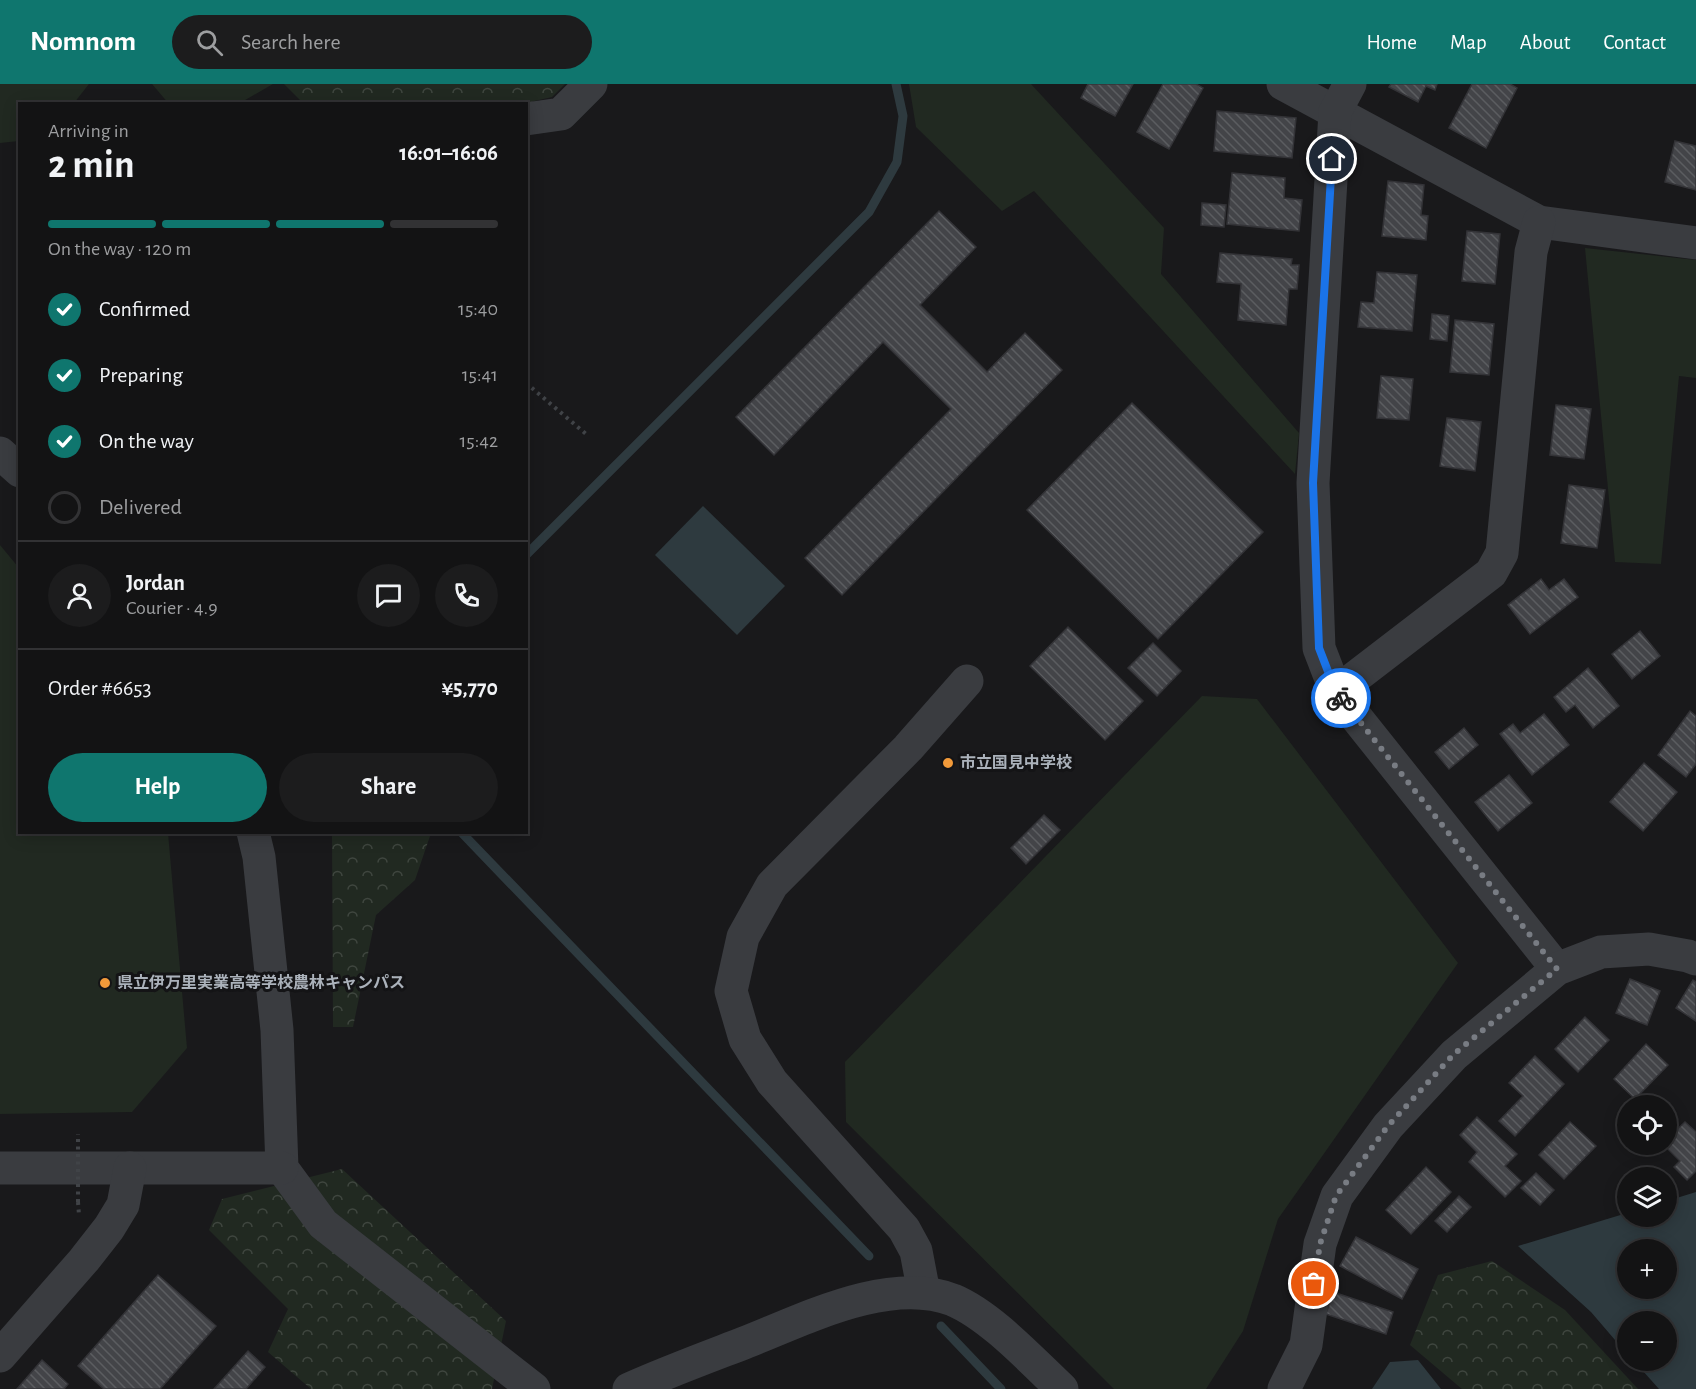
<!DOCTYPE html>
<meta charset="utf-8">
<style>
body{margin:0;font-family:"Alegreya Sans","Noto Sans JP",sans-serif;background:#1c1c1d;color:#f1f3f6;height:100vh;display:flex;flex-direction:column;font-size:22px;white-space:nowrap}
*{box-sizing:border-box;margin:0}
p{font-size:20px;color:#9d9ea0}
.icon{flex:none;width:33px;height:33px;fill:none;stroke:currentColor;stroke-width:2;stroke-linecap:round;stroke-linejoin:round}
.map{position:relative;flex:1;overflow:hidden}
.panel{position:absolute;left:18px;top:18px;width:510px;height:732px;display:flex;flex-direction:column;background:#131314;border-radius:0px;box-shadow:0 3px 15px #0003,0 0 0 2px #323234}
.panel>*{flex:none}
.buttons{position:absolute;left:1617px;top:1011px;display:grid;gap:12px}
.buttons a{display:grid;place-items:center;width:60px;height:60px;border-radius:50%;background:#131314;box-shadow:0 3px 15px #0003,0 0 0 2px #323234;font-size:30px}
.pin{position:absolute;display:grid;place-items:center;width:51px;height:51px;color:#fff;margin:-26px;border:3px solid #fff;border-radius:50%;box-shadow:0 2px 6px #0007}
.courier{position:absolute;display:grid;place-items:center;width:60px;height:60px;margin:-30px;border:4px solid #1a73e8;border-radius:50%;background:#fff;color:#222;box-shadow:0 2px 8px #0007}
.overview em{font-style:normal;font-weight:600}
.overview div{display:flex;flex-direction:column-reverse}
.overview{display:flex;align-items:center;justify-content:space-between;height:102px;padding:0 30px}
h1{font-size:39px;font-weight:600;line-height:45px}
.bar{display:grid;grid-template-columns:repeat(4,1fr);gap:9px 6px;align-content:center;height:72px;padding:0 30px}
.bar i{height:8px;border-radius:4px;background:#323234}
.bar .selected{background:#0f766e}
.bar p{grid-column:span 4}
.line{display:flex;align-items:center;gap:15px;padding:0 30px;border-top:2px solid #323234}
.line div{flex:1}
.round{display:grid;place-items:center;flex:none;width:63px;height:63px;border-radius:32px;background:#1c1c1d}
ol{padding:0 30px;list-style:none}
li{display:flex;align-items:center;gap:18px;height:66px}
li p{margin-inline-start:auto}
li .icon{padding:6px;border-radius:50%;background:#0f766e;color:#fff;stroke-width:4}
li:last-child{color:#9d9ea0}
li i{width:33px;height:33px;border:3px solid #323234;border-radius:50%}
.action{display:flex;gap:12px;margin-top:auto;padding:12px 30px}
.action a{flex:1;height:69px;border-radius:36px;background:#0f766e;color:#fff;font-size:24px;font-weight:600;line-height:69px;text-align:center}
.action a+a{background:#1c1c1d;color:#f1f3f6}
header{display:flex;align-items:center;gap:36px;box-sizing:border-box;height:84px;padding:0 30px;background:#0f766e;color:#fff}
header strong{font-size:28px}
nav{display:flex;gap:33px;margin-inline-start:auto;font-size:21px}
.search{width:420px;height:54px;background:#1c1c1d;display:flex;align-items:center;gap:15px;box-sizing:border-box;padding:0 21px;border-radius:33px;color:#9d9ea0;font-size:22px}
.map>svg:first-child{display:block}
</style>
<header>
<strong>Nomnom</strong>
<div class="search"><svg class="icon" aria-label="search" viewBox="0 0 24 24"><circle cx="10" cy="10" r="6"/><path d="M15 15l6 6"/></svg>Search here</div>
<nav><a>Home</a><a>Map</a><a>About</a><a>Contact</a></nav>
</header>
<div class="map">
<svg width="1696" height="1305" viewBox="0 0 1696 1305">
<defs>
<pattern id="forest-crowns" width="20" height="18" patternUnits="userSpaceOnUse" patternTransform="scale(1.5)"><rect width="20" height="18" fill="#212921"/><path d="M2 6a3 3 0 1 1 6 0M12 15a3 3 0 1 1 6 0" fill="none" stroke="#3f463f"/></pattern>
<pattern id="building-back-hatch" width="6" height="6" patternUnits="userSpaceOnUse" patternTransform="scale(1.5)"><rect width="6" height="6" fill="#434448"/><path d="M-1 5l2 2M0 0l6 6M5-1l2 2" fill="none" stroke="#5b5d60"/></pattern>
</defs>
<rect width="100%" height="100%" fill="#19191b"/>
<!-- green -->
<g fill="#212921">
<path d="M0 0H89L74 19 20 20 19 57 0 59Z"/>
<path d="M152 0H273L240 19 169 20Z"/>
<path d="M909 0H1031L1164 144 1161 190 1299 349 1295 390 1034 107 1002 127 916 43Z"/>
<path d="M1585 164 1696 176V294L1679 292 1661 480 1615 478Z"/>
<path d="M0 461 19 484 20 748 168 749 187 964 132 1028 0 1030Z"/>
<path d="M1202 612 1257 615 1458 879 1278 1135 1243 1247 1206 1305H1114L846 1038 845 978Z"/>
</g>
<!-- forest -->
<g fill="url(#forest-crowns)">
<path d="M284 0H565L552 13 521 20 303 19Z"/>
<path d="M332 749H431L415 796 376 831 353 943H333Z"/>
<path d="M342 1085 506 1237 492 1305H311L268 1268 288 1225 209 1146 222 1115Z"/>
<path d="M1492 1177 1565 1226 1638 1305H1462L1410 1261 1438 1191Z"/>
</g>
<!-- water -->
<g fill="#2e3a3f" fill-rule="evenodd">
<path d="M703 422 785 502 737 551 655 471Z"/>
<path d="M1696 1108V1305H1659L1634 1277 1666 1276V1238H1628L1627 1270 1591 1228 1518 1162 1627 1129 1628 1132H1666L1667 1117ZM1628 1166H1666V1204H1628Z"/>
<path d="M1418 1276 1441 1305H1372L1390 1278Z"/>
</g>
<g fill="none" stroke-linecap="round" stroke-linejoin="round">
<!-- stream -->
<g stroke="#2e3a3f" stroke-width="9">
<path d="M526 471 869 128 897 78 903 32 896 0"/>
<path d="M461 748 869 1172"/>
<path d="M941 1242 1001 1305"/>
</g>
</g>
<!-- building -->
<g fill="url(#building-back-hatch)" stroke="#333337" stroke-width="1.5">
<path d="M1088 0H1133L1115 32 1081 14Z"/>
<path d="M1163 0H1196L1203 4 1169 65 1137 48Z"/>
<path d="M1391 0H1437L1435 6 1426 2 1418 18 1389 3Z"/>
<path d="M1472 0H1510L1517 4 1486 64 1449 44Z"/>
<path d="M1217 27 1296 34 1292 74 1214 67Z"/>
<path d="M1675 57 1696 62V106L1665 98Z"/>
<path d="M1232 89 1285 94 1284 114 1302 116 1299 147 1227 140Z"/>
<path d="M1388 97 1424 101 1421 131 1428 132 1426 156 1382 152Z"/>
<path d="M1202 119 1226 121 1224 143 1201 141Z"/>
<path d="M939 127 976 163 920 221 987 288 1025 249 1062 286 842 511 805 474 951 325 883 258 774 371 736 333Z"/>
<path d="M1467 147 1500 150 1495 200 1462 197Z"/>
<path d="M1220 169 1292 175 1291 181H1299L1297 205H1289L1286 241 1238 236 1241 200 1217 198Z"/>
<path d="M1377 188 1417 191 1412 247 1358 243 1361 218 1374 219Z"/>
<path d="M1432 230 1449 232 1447 257 1430 255Z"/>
<path d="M1455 236 1494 240 1489 291 1450 288Z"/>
<path d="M1381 292 1413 295 1409 336 1377 334Z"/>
<path d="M1132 319 1263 448 1158 555 1027 426Z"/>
<path d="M1556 321 1591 325 1584 375 1550 371Z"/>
<path d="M1447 334 1481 338 1475 387 1440 382Z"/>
<path d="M1569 401 1605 406 1597 464 1561 459Z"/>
<path d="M1541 495 1549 506 1564 495 1578 513 1530 550 1508 521Z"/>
<path d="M1068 543 1143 617 1105 656 1030 582Z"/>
<path d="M1640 547 1660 572 1632 595 1612 570Z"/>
<path d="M1153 559 1181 587 1157 612 1128 584Z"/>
<path d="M1588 584 1619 622 1593 644 1575 621 1566 628 1554 613Z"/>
<path d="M1690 627 1696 632V680L1686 693 1658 671Z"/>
<path d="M1544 630 1569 661 1532 691 1500 650 1513 640 1520 649Z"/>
<path d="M1464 644 1478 661 1449 685 1435 668Z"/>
<path d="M1644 679 1677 708 1643 747 1610 718Z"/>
<path d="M1509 691 1532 719 1498 747 1475 718Z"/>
<path d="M1044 731 1060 746 1026 780 1011 764Z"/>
<path d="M1630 895 1660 907 1647 941 1616 929Z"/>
<path d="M1693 896 1696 898V937L1676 924Z"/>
<path d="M1585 933 1609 956 1578 988 1555 965Z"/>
<path d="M1646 960 1668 981 1635 1015 1614 995Z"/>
<path d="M1535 972 1564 1000 1515 1052 1499 1037 1523 1012 1509 999Z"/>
<path d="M1477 1033 1517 1070 1505 1082 1521 1097 1505 1113 1469 1078 1477 1068 1460 1051Z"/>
<path d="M1570 1038 1596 1062 1564 1095 1539 1071Z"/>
<path d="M1685 1038 1696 1048V1087L1687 1096 1674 1083 1680 1077 1663 1060H1666V1056Z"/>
<path d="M1426 1083 1451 1108 1411 1150 1386 1126Z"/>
<path d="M1536 1089 1554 1106 1540 1121 1521 1104Z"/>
<path d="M1459 1112 1471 1123 1447 1148 1435 1137Z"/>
<path d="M1356 1153 1418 1185 1402 1215 1340 1182Z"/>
<path d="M158 1191 216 1242 160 1305H104L78 1282Z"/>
<path d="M1333 1208 1393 1228 1386 1250 1326 1230Z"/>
<path d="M248 1267 265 1283 246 1305H214Z"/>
<path d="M42 1276 68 1300 64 1305H17Z"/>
</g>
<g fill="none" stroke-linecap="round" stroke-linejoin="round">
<!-- path -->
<g stroke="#404347" stroke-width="4" stroke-dasharray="3 4.5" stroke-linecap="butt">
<path d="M526 299 586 350"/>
<path d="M78 1118 79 1131"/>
</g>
<!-- minor -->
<g stroke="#3a3c40" stroke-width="33">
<path d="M1283 0 1539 138 1696 159"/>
<path d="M1350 0 1335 28 1313 399 1319 564 1336 608 1557 885"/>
<path d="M526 35 561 30 591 0"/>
<path d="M0 369 20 387"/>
<path d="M1336 608 1491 489 1502 469 1531 168 1539 138"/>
<path d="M253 748 259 773 277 946 282 1084 323 1140 534 1305"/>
<path d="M0 1084H282"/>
<path d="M924 1209 916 1167 904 1145 772 998 745 955 731 907 743 853 772 801 908 664 967 597"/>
<path d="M0 1272 84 1176 109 1144 123 1121 130 1084"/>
<path d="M629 1305C667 1288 705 1274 744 1259 803 1236 889 1191 953 1216 991 1232 1032 1277 1062 1305"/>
<path d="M1284 1305 1306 1261 1320 1160 1337 1112 1388 1042 1454 971 1557 885 1601 868 1649 865 1688 872 1696 875"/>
</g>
<!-- path-bridge -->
<path stroke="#404347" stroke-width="4" stroke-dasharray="3 4.5" stroke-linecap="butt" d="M78 1118V1050"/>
</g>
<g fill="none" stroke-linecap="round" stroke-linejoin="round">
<!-- done -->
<path stroke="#787c83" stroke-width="6" stroke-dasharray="0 10.8" d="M1314 1200 1320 1160 1336 1112 1388 1042 1454 970 1557 885 1341 614"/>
<!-- route -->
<path stroke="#1a73e8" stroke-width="8" d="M1332 75 1313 399 1319 564 1336 608 1341 614"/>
</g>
<!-- markers -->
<g fill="#f29a3a" stroke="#141416" stroke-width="2">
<circle cx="948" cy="679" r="6"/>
<circle cx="105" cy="899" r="6"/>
</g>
<g text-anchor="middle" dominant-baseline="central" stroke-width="6" stroke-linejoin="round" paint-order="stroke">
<!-- poi labels -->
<g font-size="16" font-weight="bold" fill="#abb2bb" stroke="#141416" text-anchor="start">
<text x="960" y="679">市立国見中学校</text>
<text x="117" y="899">県立伊万里実業高等学校農林キャンパス</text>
</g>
</g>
</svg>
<div class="buttons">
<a><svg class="icon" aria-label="locate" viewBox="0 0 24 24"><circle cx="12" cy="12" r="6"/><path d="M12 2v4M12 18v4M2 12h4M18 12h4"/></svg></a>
<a><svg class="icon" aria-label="layers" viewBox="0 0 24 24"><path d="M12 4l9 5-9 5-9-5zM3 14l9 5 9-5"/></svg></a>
<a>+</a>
<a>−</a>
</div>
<div class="pin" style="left:1314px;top:1200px;background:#ea580c"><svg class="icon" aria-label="bag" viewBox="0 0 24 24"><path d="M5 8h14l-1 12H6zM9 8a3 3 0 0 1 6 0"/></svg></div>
<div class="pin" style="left:1332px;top:75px;background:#1f2937"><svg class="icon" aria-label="home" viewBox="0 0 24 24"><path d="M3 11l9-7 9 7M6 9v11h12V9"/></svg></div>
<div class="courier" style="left:1341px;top:614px"><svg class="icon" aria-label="bike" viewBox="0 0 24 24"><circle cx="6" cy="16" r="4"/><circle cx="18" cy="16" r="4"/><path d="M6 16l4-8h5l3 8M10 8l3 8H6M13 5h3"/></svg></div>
<section class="panel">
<div class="overview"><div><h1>2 min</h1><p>Arriving in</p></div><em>16:01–16:06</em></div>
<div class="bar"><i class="selected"></i><i class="selected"></i><i class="selected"></i><i></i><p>On the way · 120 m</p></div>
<ol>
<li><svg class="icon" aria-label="check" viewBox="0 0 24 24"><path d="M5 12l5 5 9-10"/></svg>Confirmed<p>15:40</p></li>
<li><svg class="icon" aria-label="check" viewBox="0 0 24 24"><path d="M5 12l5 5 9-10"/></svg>Preparing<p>15:41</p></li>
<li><svg class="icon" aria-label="check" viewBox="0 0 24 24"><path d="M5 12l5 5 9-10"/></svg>On the way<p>15:42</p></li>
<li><i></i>Delivered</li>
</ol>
<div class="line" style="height:108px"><a class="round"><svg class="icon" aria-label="person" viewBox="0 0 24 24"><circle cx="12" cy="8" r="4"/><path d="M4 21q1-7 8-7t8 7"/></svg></a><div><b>Jordan</b><p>Courier · 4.9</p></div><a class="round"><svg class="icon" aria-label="chat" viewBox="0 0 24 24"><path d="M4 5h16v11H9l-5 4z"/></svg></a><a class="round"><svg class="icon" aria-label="phone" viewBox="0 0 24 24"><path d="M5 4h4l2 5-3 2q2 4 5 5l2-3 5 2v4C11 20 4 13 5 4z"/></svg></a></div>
<div class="line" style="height:78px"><div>Order #6653</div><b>¥5,770</b></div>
<div class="action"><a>Help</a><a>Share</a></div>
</section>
</div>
